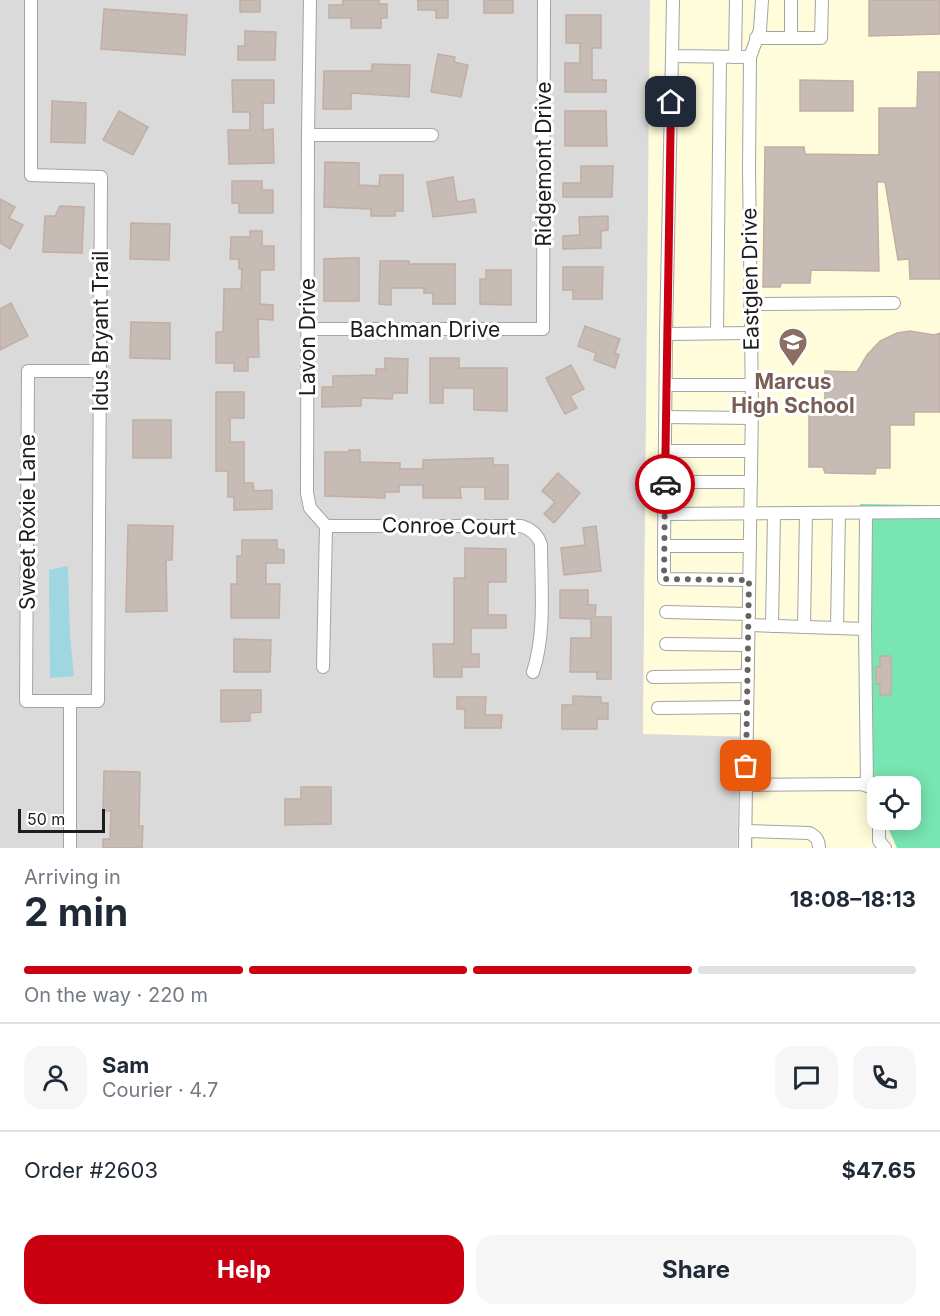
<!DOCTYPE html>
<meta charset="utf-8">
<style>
body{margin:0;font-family:Inter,sans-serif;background:#f6f6f7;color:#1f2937;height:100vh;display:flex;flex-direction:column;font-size:22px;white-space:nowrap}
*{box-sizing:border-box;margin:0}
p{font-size:20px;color:#747a83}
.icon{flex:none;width:33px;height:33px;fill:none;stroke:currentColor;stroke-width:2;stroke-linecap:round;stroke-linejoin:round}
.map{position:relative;height:848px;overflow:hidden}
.sheet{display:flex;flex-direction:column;background:#fff;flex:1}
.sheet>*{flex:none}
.controls{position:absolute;left:867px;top:776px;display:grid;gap:12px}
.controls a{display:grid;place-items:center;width:54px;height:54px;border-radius:12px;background:#fff;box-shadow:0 3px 15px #0003;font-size:30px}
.scale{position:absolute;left:18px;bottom:15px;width:87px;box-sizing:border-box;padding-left:6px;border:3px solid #1d1d1d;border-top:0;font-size:16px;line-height:21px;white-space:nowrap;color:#1d1d1d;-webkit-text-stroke:4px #fff;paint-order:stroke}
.pin{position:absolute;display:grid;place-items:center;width:51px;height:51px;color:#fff;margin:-26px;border-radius:12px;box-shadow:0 3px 9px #0006}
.courier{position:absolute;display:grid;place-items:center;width:60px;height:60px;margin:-30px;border:4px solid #ca0011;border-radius:50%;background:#fff;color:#222;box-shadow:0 2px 8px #0007}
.overview em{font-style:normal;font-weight:700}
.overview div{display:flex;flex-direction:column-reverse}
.overview{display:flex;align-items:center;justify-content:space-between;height:102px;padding:0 24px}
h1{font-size:39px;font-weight:700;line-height:45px}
.bar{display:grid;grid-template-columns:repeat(4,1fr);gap:9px 6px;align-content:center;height:72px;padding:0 24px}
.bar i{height:8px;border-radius:4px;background:#e0e1e3}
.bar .on{background:#ca0011}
.bar p{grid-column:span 4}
.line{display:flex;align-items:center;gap:15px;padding:0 24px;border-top:2px solid #e0e1e3}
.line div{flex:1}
.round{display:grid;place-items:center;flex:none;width:63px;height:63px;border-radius:18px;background:#f6f6f7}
.action{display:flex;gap:12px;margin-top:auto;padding:12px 24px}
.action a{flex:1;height:69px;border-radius:18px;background:#ca0011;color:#fff;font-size:24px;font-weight:700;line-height:69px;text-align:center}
.action a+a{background:#f6f6f7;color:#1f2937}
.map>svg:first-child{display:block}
</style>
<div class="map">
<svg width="940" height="848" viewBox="0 0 940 848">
<rect width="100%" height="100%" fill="#efeae2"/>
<!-- residential -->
<path fill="#dbdada" d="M0 0H650L643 733 739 735 737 848H0Z"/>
<!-- education -->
<path fill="#fffcdb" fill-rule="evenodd" d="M650 0H940V848H753V737L643 734ZM878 786H910V819H878Z"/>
<!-- pitch -->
<path fill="#78e5b2" d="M860 504 924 505 940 508V848H897L884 819H910V786H878L877 806 860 768Z"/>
<!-- water -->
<path fill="#9ed7e1" d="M68 566 70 638 74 676 50 678 49 570Z"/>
<!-- building -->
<g fill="#c7bbb5" stroke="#c2aea3" stroke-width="1.5">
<rect x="240" y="0" width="20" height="12"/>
<path d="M343 0H379V4H387V18H381V28H351V18H329V5H343Z"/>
<path d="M418 0H448V18H436V10H418Z"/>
<rect x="484" y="0" width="29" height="13"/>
<path d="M869 0H940V34L869 36Z"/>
<path d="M104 9 187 15 185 55 101 49Z"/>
<path d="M566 15H601V48H592V80H606V92H565V63H580V43H566Z"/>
<path d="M245 31 276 32 275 60H238V46H245Z"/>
<path d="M438 54 455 57 454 62 468 65 461 97 431 92Z"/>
<path d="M372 64 410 65 409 97 351 93V109H323L324 71H372Z"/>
<path d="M918 72H940V279H910L909 259 898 260 885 182H877L879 271 811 270 810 283H781L780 287H763L765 147H804L805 154 879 155V108H917Z"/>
<path d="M232 80H274V103H263V130L273 129 274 163 229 164 228 130H250V112H233Z"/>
<path d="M800 80 853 81V111H800Z"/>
<path d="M52 101 86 103 85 143 51 142Z"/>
<path d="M119 111 148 127 133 155 103 140Z"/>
<path d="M565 111H606L607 146H565Z"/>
<path d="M325 162 359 163V185L379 186 380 175H403V211H395V216H371V209L324 207Z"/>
<path d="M581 166H613L612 197H563V183H581Z"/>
<path d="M453 177 457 202 474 199 476 212 433 217 427 182Z"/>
<path d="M232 181H262V190H273V213H239V203H232Z"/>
<path d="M0 199 15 207 9 218 23 225 10 249 0 243Z"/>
<path d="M60 206 84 207 82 253 43 252 45 216H55Z"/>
<path d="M608 216V230L601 231V248L563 249V236L580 235 579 217Z"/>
<path d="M131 223 170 224 169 260 130 259Z"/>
<path d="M250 231H262V246H274V270H260V304L273 305V320L258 319 259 357H248V371H234V363H216V332H223L224 289H241L242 269H239V259H230L231 237H250Z"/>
<path d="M348 258H359V301H324V259Z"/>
<path d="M380 261H409V264H455V304H433V293H424V288H391V305L379 304Z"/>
<path d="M563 267H603L602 299H573V290H563Z"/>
<path d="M486 270H511V305L480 304V279H486Z"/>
<path d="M11 303 28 336 0 350V309Z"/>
<path d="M131 322 170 323V359L130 358Z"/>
<path d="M585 326 620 339 615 353 619 355 615 368 594 360 596 353 578 346Z"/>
<path d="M910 331 934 335 940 333V412H914V425H890V468H876L875 474 825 473 823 467H809V409L812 402H825V371L857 372 867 355 880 341 897 333Z"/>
<path d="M385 358 408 359 407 393H393L392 399 361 398V406L322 407V387H333V376L376 375V369H385Z"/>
<path d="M430 358H459V368H507V411L474 410V388H443V403H430Z"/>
<path d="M571 365 584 389 570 396 577 408 565 414 546 378Z"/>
<path d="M216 392H244V418H230V442H244V483H253L254 491 272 490V509L234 510V497H228V471H216Z"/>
<rect x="133" y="420" width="38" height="38"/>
<path d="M349 450H360V462L400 463V469H423V460L493 458V465H508V499H485V487H460L461 498H423V485H399V492H385V498L325 496V452H349Z"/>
<path d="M558 473 580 493 554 523 544 514 555 502 542 491Z"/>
<path d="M128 525 173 526 172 560H166L167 611 126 612Z"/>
<path d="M596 526 601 571 564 575 561 548 585 545 583 528Z"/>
<path d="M242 540H277V549L284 550V563H266V584H280L279 618H231V584H237V556H242Z"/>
<path d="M465 548 506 549V582H488V615H506V628H471V654H479V667H462V677H434L433 644H454V578H465Z"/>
<path d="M560 590H588V605H596L595 617H611V679H597V672H570L571 638H591V619L560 618Z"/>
<path d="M234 639 271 640 270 672H234Z"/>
<path d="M880 656H891V695H880V684H876V667H880Z"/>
<path d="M221 690H261V712L250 713V721L221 722Z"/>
<path d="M573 696 601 697V703H608V719H597V729H562V705H573Z"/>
<path d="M457 697H486L485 715H502L501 728H465V709H457Z"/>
<path d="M104 771 140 772 139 826H143L142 848H103V839H110L111 811H103Z"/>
<path d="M301 787H331V824L285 825V799H301Z"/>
</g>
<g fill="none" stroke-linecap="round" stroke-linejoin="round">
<!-- minor casing -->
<g stroke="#a4a4a4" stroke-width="14">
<g id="minor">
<path d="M31 0V175L101 177 98 701H26L28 371H99"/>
<path d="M310 0 308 135 307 493 310 508 326 526 323 667"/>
<path d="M673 0 672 56 750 57"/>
<path d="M756 38H821L822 0"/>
<path d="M791 38V0"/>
<path d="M735 57 736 0"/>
<path d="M308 135H432"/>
<path d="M750 304 894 303"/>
<path d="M307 329H543L544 0"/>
<path d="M717 333 720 57"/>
<path d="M666 334 672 56"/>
<path d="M666 385H752"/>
<path d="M665 417 752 418"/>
<path d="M665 451H751"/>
<path d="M665 482H751"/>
<path d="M665 514 940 512"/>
<path d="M326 526H521C531 529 538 534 541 545 541 587 546 632 533 672"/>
<path d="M664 546H750"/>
<path d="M749 580 664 579V546L666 334 751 333"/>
<path d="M666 612 749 614"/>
<path d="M749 625 865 629 867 786"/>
<path d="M772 626 774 514"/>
<path d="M804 627 806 513"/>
<path d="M837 628 839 513"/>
<path d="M865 629 866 513"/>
<path d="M666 644 748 645"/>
<path d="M653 677 748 676"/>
<path d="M658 708 747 707"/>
<path d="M746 785 860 784 870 786 878 793"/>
<path d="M879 819V841L885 848"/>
<path d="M745 831 809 833C816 836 819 840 819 848"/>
<path d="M70 848V701"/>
<path d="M745 848 752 408 749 169 750 57 760 30 762 0"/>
</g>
</g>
<!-- minor -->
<use href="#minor" stroke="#fff" stroke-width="12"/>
</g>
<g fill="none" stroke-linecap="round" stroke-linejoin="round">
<!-- done -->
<path stroke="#666562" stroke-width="6" stroke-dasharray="0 10.8" d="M665 484 664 579 749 580 746 766"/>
<!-- route -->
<path stroke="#ca0011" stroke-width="8" d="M665 484 671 102"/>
</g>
<!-- icons -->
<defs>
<g id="school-pin" transform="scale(1.5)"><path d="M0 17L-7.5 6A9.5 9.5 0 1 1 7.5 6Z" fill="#8d6e63" stroke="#fff"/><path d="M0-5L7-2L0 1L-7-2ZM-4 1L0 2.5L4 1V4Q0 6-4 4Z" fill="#fff"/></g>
</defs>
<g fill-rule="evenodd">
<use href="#school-pin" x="793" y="342"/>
</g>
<g text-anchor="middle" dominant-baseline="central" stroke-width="6" stroke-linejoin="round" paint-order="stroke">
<!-- street labels -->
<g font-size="21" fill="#1d1d1d" stroke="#fff">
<text transform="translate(543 164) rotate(-90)">Ridgemont Drive</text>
<text transform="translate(750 279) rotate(-91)">Eastglen Drive</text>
<text x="425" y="329">Bachman Drive</text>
<text transform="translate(100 331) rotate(-90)">Idus Bryant Trail</text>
<text transform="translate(307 337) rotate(-90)">Lavon Drive</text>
<text transform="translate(27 522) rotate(-90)">Sweet Roxie Lane</text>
<text transform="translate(449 526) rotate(1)">Conroe Court</text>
</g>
<!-- education labels -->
<g font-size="21" font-weight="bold" fill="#785e54" stroke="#fff">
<text x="793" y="381">Marcus<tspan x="793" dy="24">High School</tspan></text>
</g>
</g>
</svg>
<div class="controls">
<a><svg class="icon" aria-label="locate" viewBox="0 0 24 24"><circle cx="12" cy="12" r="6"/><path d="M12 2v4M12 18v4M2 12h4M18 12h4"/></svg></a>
</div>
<div class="scale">50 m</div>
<div class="pin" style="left:746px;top:766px;background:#ea580c"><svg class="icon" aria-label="bag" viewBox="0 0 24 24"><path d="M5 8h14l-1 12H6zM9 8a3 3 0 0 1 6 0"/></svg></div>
<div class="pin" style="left:671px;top:102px;background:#1f2937"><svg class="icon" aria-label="home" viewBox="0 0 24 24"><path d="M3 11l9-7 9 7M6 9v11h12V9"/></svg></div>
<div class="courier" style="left:665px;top:484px"><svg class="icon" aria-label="car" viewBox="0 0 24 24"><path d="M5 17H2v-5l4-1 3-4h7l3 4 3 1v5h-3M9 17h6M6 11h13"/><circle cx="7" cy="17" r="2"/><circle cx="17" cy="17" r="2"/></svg></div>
</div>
<section class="sheet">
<div class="overview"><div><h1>2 min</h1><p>Arriving in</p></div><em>18:08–18:13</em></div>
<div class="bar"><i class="on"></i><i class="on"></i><i class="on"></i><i></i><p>On the way · 220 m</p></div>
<div class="line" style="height:108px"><a class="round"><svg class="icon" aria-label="person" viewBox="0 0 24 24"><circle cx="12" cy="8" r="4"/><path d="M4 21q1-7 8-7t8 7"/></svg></a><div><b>Sam</b><p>Courier · 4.7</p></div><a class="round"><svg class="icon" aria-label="chat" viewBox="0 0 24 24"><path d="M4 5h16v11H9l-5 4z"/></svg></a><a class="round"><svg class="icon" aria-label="phone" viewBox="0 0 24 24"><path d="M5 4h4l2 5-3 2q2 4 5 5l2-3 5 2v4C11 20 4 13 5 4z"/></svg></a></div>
<div class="line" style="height:78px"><div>Order #2603</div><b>$47.65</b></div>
<div class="action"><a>Help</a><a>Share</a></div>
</section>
